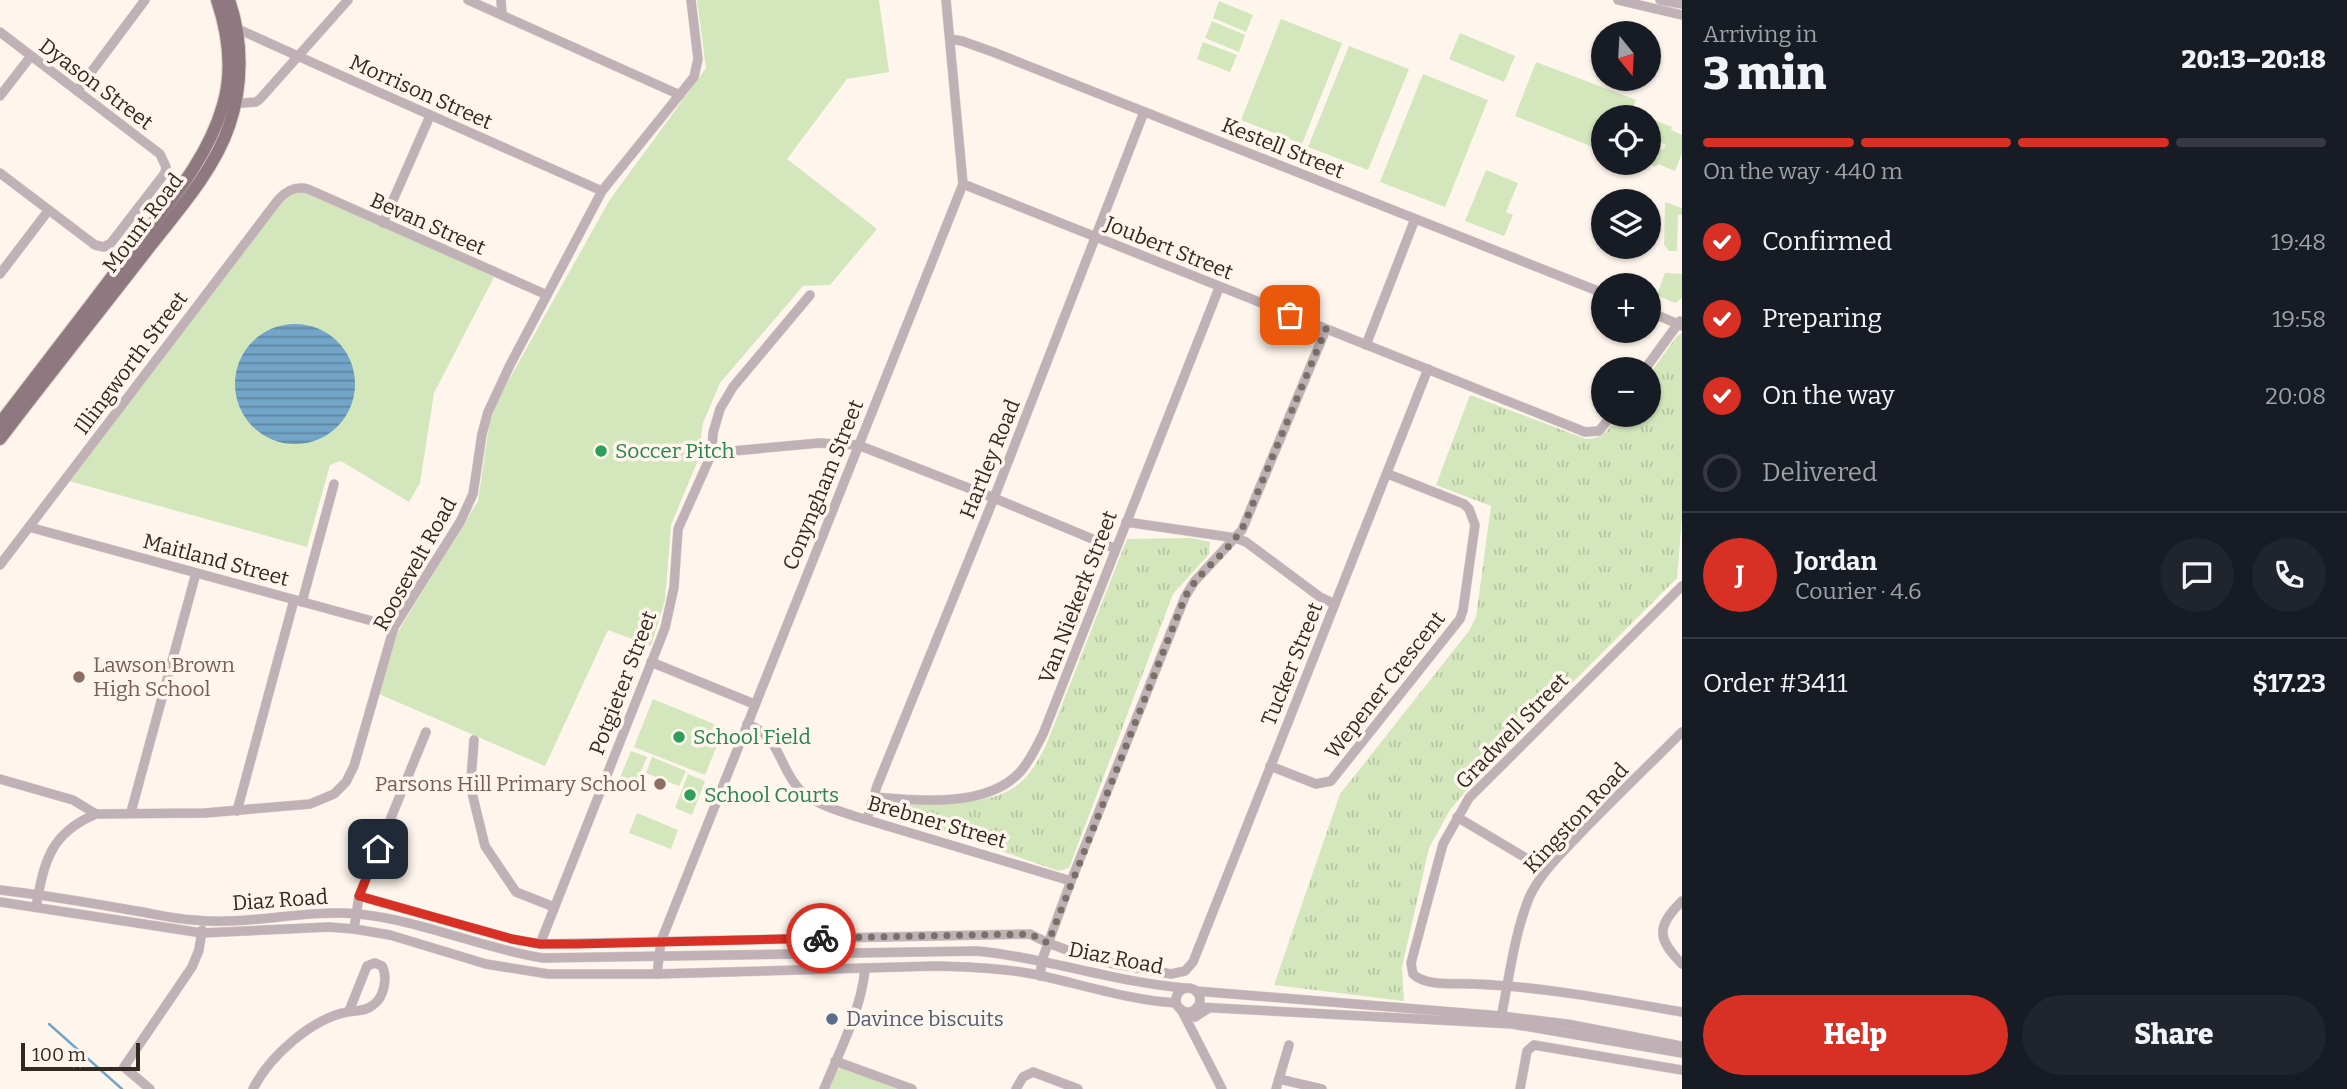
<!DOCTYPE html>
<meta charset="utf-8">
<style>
body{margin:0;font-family:Bitter,serif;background:#20242c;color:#f1f3f6;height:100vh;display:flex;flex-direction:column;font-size:26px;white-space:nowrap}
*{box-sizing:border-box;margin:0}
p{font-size:23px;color:#9ea1a6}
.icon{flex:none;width:38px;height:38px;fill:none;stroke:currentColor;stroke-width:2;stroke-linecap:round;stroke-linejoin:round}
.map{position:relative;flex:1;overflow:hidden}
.sheet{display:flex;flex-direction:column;background:#171b24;width:665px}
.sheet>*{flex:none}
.needle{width:46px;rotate:162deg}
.tools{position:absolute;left:1591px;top:21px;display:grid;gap:14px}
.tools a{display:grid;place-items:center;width:70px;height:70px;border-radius:50%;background:#171b24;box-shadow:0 2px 5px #0004;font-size:35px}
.scale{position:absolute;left:21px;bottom:18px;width:119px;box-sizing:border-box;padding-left:7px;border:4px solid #322921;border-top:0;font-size:19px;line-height:24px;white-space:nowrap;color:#322921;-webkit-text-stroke:5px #fef5ec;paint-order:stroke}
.pin{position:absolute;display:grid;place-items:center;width:60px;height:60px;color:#fff;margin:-30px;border-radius:14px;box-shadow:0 4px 10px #0006}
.courier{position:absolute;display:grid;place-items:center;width:70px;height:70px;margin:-35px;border:5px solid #d93025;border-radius:50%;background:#fff;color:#222;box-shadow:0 2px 9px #0007}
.headline em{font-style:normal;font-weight:800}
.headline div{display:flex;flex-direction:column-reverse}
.headline{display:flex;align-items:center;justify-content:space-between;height:119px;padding:0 21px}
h1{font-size:46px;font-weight:800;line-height:52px}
.bar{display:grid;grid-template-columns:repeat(4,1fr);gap:10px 7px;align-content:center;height:84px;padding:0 21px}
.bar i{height:9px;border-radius:5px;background:#363941}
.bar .on{background:#d93025}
.bar p{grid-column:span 4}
.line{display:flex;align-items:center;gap:18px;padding:0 21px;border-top:2px solid #363941}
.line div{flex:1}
.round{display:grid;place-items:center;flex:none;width:74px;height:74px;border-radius:37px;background:#20242c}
ol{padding:0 21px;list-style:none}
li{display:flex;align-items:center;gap:21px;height:77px}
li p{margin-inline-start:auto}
li .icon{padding:7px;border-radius:50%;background:#d93025;color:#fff;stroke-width:4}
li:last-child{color:#9ea1a6}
li i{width:38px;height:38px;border:4px solid #363941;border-radius:50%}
.action{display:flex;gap:14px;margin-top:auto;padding:14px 21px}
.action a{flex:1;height:80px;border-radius:42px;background:#d93025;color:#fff;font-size:28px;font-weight:800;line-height:80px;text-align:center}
.action a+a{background:#20242c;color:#f1f3f6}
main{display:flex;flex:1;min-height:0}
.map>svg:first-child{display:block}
</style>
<main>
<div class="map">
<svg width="1682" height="1089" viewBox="0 0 1682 1089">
<defs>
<pattern id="grass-tufts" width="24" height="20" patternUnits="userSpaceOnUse" patternTransform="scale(1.75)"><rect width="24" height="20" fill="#d3e6bc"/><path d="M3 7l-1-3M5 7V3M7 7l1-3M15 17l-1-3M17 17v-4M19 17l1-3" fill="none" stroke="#b6c5a1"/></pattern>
<pattern id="water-rules" width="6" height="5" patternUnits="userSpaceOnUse" patternTransform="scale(1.75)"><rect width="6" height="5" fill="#72a5c7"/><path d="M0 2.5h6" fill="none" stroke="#5e86a1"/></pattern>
</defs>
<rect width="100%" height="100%" fill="#fef5ec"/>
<!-- grass -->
<g fill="url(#grass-tufts)">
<path d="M1682 333V516L1677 578 1474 781 1450 810 1429 848 1402 967 1404 1001 1274 985 1340 794 1469 631 1476 617 1491 506 1436 485 1470 395 1586 439C1604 439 1609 428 1620 415H1648L1649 375 1677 336Z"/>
<path d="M1192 538 1210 542 1209 554 1173 594 1069 868 1059 871 894 814 891 806 895 802C929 801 988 808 1016 786 1031 775 1039 759 1047 743L1127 539Z"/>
</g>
<!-- park -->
<g fill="#d3e6bc">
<path d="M697 0H879L889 72 847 79 787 159 877 229 830 285 803 286 720 383 703 423 698 460 671 525 665 600 651 646 608 630 545 766 379 694 396 635 478 501 489 426 496 403 609 201 706 68Z"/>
<path d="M1219 1 1253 15 1246 32 1213 18Z"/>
<path d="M1281 19 1342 43 1302 144 1241 120Z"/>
<path d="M1212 21 1245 35 1239 52 1205 38Z"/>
<path d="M1460 33 1515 56 1504 82 1449 59Z"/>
<path d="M1203 42 1237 55 1230 72 1197 59Z"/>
<path d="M1349 46 1409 69 1368 170 1308 147Z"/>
<path d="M1536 62 1636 100 1629 117H1603V151L1515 116Z"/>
<path d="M1423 74 1488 100 1445 207 1380 182Z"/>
<path d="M1649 118 1672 127 1671 130 1682 135V153L1675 171 1658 164 1656 167 1646 163H1648L1649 144 1663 150 1666 145 1649 137Z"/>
<path d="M1486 170 1518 183 1506 212 1513 215 1504 236 1465 221Z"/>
<path d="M298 191 309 193 494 277 434 393 420 483 409 502 341 461 330 465 307 547 69 481 283 199Z"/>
<path d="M1665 202 1682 208V215H1678L1677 251H1669L1664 245Z"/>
<path d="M1665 273 1682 274V298L1675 303 1657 295Z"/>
<path d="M653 699 724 728 705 775 634 747Z"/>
<path d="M631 751 647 757 633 791 617 785Z"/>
<path d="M652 757 686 771 679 786 646 773Z"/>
<path d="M688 774 705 781 692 815 675 808Z"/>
<path d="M637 813 678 830 671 849 629 833Z"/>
<path d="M841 1068 847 1069 903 1089H828L835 1070Z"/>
</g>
<!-- water -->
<circle fill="url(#water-rules)" cx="295" cy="384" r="60"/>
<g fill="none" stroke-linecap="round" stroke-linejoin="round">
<!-- stream -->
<path stroke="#72a5c7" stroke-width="2.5" d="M49 1024 122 1089"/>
<!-- minor casing -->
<g stroke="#d9d0c7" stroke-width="10">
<g id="minor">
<path d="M468 0 680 95"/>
<path d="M501 0 502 15"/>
<path d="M1618 0 1682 15"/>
<path d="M1660 0 1682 4"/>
<path d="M232 29H238C359 84 481 138 602 191"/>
<path d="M0 32 160 154 166 167 165 173 111 243 104 247 95 245 0 173"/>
<path d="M950 39 962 41 993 52 1603 293"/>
<path d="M77 91 145 0"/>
<path d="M0 96 31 56"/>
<path d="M231 104 256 102 260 99 348 0"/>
<path d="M963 184 1585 432 1599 431 1612 415"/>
<path d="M383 223 430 116"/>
<path d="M0 274 48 211"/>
<path d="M1648 311 1682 326"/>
<path d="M1366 345 1415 219"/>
<path d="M1645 369 1680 321"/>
<path d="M712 453 819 443 858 445 994 498 1114 548"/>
<path d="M1126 522 1236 538 1246 542 1320 597 1335 604"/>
<path d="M29 527 394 627"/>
<path d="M0 565 278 200C287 190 296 186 308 189L547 295"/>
<path d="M1682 586 1469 798 1443 844 1411 963 1413 974C1426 987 1457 983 1475 984 1545 987 1613 1000 1682 1012"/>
<path d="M302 602 334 484"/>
<path d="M651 662 754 704"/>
<path d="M747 724C781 736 778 767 800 790 813 803 836 810 854 816L1071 881"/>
<path d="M474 740 471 779 472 793 485 846 516 892 554 907"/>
<path d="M1270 766 1316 784 1331 781 1460 619 1463 610 1475 525 1469 509 1464 504 1388 474"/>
<path d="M0 779 73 800 96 814"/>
<path d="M874 797C919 801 987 808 1020 772 1030 761 1036 747 1043 734L1219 288"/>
<path d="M237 811 294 600"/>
<path d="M131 812 196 573"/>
<path d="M1457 817 1546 870"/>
<path d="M867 819 877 786 994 498 1144 112"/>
<path d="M0 890C46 895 91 903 136 911 155 914 174 919 194 920 248 926 303 909 358 914 421 920 480 948 543 958L977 951C1048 958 1114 982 1185 988"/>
<path d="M359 896 512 939 540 944 1030 934 1048 943 1078 954 1110 963 1171 974 1185 971 1193 962 1428 369"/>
<path d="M1682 901C1657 926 1656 938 1682 964"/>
<path d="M0 902 202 933 329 927 354 929 390 935 486 964 548 974H657L935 966C970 967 1004 968 1038 975 1084 985 1129 1000 1176 1003"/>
<path d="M36 907C44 862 50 833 96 814L205 813 310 804 334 794 346 782 354 766 394 627 460 522 473 494 482 434 488 412 510 365 602 191 694 77 698 59 691 0"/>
<path d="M354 929 359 896 426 732"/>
<path d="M540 944 665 628 674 587 678 529 712 453 713 433 720 409 733 387 810 295"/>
<path d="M657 974 661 941 963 184 946 0"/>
<path d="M1040 976 1042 960 1071 881 1185 597 1194 582 1242 530 1326 329"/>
<circle cx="1188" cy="1000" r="12"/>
<path d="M1196 991 1501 1016 1567 1024 1682 1046"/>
<path d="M1197 1007 1512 1024 1682 1053"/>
<path d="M1181 1009 1222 1089"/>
<path d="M1195 1017 1209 1008"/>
<path d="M1501 1018C1509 979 1514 935 1529 898 1539 875 1558 857 1575 839 1610 802 1646 768 1682 732"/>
<path d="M835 1061 912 1089"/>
<path d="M1279 1079 1322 1089"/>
<path d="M150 1089 124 1067 192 967 199 950 202 930"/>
<path d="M253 1089C269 1057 311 1019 347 1012 356 1010 365 1012 373 1005 384 998 388 977 382 966L375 963 367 966 349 1011"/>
<path d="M824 1089C839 1053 862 1007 865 969"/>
<path d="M1016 1089 1023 1077 1033 1072 1078 1089"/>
<path d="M1276 1089 1289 1045"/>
<path d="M1520 1089 1527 1051 1534 1045 1682 1070"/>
</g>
</g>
<!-- major casing -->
<g stroke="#d9d0c7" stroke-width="14">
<g id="major">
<path d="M0 423C43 367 87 310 130 253 165 207 207 162 223 105 233 71 228 33 217 0"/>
<path d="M0 439C47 377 96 316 144 254 174 215 213 173 229 126 243 86 243 40 229 0"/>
</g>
</g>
<!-- minor -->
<use href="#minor" stroke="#bfb1b6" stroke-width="9"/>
<!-- major -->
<use href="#major" stroke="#907880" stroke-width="12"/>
</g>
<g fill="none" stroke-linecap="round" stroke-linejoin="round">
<!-- done -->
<path stroke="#797068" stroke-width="7" stroke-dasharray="0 12.6" d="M821 938 1030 934 1048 943 1185 597C1200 569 1229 553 1244 525L1326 329 1290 315"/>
<!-- route -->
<path stroke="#d93025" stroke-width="9" d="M378 849 359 896 512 939 540 944H577L821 938"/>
</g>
<!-- markers -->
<g fill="#2e9e5b" stroke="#fef5ec" stroke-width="2.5">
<circle cx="601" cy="451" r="7"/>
<circle cx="679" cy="737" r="7"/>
<circle cx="690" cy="795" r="7"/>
</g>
<g fill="#8d6e63" stroke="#fef5ec" stroke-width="2.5">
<circle cx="79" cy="677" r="7"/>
<circle cx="660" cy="784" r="7"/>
</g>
<circle fill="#5c6f8a" stroke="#fef5ec" stroke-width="2.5" cx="832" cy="1019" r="7"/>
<g text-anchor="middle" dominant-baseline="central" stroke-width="7" stroke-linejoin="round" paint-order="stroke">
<!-- street labels -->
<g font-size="21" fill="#322921" stroke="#fef5ec">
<text transform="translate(96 84) rotate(37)">Dyason Street</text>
<text transform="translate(421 92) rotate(24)">Morrison Street</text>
<text transform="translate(1283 148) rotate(22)">Kestell Street</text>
<text transform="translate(143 223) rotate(-53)">Mount Road</text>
<text transform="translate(428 224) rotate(24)">Bevan Street</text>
<text transform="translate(1169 248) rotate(22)">Joubert Street</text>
<text transform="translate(131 363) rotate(-53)">Illingworth Street</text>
<text transform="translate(990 459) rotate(-68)">Hartley Road</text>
<text transform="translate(823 485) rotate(-68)">Conyngham Street</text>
<text transform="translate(216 560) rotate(15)">Maitland Street</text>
<text transform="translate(415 564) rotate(-61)">Roosevelt Road</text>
<text transform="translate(1078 597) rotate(-69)">Van Niekerk Street</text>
<text transform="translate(1292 664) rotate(-68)">Tucker Street</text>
<text transform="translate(623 683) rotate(-69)">Potgieter Street</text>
<text transform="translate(1385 685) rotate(-52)">Wepener Crescent</text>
<text transform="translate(1512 731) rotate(-46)">Gradwell Street</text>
<text transform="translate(1576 818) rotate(-47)">Kingston Road</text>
<text transform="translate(937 822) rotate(16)">Brebner Street</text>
<text transform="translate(280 900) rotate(-4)">Diaz Road</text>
<text transform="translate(1116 958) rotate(11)">Diaz Road</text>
</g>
<!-- leisure labels -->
<g font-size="21" fill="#27864d" stroke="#fef5ec" text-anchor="start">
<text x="615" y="451">Soccer Pitch</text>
<text x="693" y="737">School Field</text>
<text x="704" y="795">School Courts</text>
</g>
<!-- education labels -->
<g font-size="21" fill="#785e54" stroke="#fef5ec" text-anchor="start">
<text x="93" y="665">Lawson Brown<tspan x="93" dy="24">High School</tspan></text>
<text x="646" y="784" text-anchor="end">Parsons Hill Primary School</text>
</g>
<!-- service labels -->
<g font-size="21" fill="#4e5e75" stroke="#fef5ec" text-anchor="start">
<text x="846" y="1019">Davince biscuits</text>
</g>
</g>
</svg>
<div class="tools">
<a><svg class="needle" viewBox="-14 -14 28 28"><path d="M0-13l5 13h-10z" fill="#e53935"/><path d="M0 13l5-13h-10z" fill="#9ea1a6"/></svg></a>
<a><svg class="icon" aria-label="locate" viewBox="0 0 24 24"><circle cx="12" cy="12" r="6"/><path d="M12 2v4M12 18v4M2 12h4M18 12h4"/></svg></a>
<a><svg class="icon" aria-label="layers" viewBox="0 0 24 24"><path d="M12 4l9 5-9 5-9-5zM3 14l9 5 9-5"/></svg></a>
<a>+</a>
<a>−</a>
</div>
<div class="scale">100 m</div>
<div class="pin" style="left:1290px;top:315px;background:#ea580c"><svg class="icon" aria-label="bag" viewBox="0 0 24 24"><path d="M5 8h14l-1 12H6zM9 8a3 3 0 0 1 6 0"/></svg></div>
<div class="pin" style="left:378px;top:849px;background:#1f2937"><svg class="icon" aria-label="home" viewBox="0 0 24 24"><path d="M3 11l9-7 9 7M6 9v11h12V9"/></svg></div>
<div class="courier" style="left:821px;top:938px"><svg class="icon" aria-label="bike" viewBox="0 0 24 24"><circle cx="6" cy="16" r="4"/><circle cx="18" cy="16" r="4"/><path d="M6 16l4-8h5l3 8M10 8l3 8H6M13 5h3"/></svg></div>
</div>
<section class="sheet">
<div class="headline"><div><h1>3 min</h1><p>Arriving in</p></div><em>20:13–20:18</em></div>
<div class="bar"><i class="on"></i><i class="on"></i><i class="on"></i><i></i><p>On the way · 440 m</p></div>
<ol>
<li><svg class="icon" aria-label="check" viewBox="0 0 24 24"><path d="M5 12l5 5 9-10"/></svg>Confirmed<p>19:48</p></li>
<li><svg class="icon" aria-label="check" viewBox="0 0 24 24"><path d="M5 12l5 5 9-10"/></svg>Preparing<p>19:58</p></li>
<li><svg class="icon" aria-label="check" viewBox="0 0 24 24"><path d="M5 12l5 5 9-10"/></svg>On the way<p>20:08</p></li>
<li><i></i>Delivered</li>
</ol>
<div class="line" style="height:126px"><b class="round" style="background:#d93025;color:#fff">J</b><div><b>Jordan</b><p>Courier · 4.6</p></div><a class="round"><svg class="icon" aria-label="chat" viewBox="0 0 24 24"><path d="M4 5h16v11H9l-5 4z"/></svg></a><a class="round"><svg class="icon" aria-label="phone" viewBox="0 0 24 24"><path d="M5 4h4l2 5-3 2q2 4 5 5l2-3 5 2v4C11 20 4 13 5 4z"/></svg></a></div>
<div class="line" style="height:91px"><div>Order #3411</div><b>$17.23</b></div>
<div class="action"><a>Help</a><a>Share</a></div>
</section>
</main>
